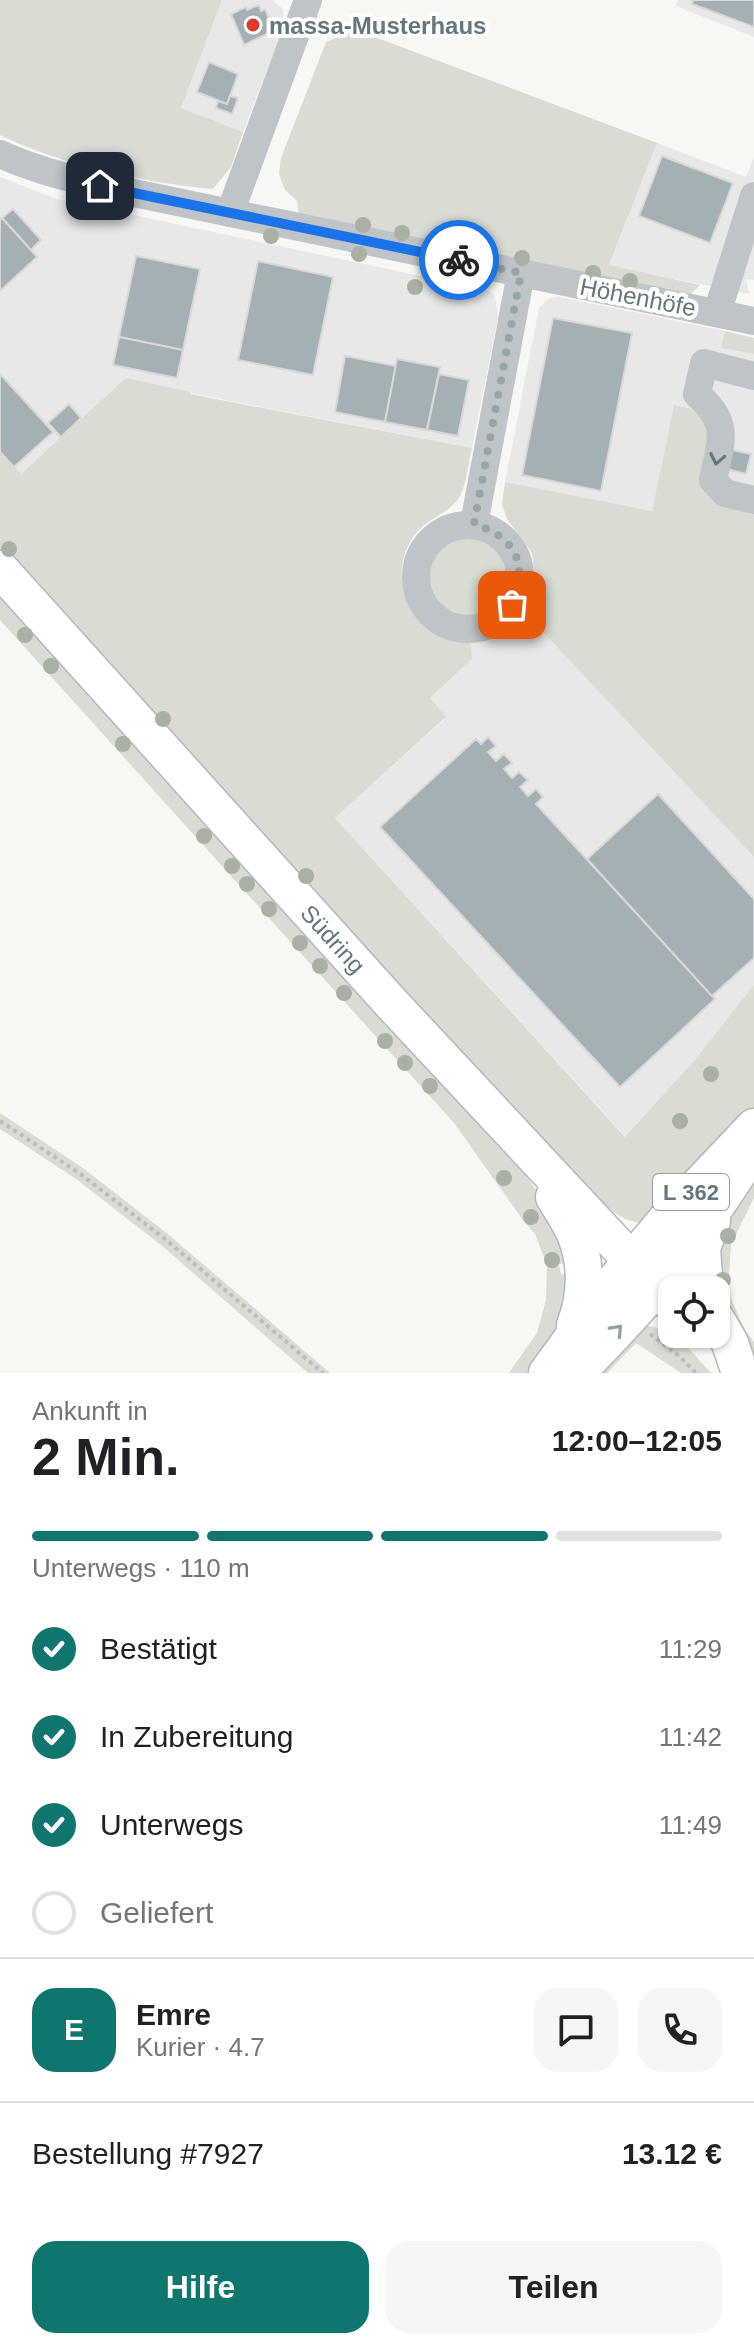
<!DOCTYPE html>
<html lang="de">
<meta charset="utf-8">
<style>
body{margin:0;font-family:Helvetica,sans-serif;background:#f6f6f6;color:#202124;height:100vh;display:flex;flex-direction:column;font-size:30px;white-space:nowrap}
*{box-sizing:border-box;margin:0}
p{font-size:26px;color:#757577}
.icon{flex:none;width:44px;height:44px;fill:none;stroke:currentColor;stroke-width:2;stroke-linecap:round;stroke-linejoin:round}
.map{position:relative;height:1373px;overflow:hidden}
.side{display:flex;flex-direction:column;background:#fff;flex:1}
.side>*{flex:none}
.controls{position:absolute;left:658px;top:1276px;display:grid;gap:16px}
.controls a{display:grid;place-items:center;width:72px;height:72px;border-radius:16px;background:#fff;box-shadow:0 2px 6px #0004;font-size:40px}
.pin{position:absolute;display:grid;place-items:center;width:68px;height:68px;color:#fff;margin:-34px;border-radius:16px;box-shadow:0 4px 12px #0006}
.courier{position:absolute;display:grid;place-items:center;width:80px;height:80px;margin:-40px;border:6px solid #1a73e8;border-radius:50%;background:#fff;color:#222;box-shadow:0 2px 10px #0007}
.summary em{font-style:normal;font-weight:700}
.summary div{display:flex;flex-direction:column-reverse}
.summary{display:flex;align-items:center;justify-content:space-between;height:136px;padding:0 32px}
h1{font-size:52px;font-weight:700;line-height:60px}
.bar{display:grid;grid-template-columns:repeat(4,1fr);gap:12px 8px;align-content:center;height:96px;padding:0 32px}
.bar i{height:10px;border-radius:6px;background:#e0e0e0}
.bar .current{background:#0f766e}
.bar p{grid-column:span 4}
.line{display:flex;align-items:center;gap:20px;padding:0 32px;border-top:2px solid #e0e0e0}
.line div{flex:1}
.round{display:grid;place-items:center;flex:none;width:84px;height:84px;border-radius:24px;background:#f6f6f6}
ol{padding:0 32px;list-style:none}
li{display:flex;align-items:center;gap:24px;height:88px}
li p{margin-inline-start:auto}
li .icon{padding:8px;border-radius:50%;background:#0f766e;color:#fff;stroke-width:4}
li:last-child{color:#757577}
li i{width:44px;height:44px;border:4px solid #e0e0e0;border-radius:50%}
.action{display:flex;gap:16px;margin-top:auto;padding:16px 32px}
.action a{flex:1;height:92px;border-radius:24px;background:#0f766e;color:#fff;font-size:32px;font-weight:700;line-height:92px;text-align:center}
.action a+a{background:#f6f6f6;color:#202124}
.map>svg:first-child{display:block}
</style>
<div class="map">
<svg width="754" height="1373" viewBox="0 0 754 1373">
<rect width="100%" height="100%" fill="#f7f7f4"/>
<!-- built -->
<g fill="#e8e8e7">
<path d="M222 0H272L283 9V29L243 132 181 108Z"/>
<path d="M678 0H754V37L676 6Z"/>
<path d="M657 143 746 177 754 157V280L746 279 750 294 609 266Z"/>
<path d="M0 177 57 199 487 290 495 296 498 317 472 448 190 393 20 475 0 453Z"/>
<path d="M560 297 725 331 722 348 754 354V512L674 405 652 511 505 482 539 308 549 298Z"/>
<path d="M525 613 754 857V985L693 1062 626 1137 335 818 446 718 429 699 472 659 471 643 504 633Z"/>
</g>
<!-- green -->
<g fill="#d8dcd3">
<path d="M0 0H222L181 108 243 132 231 167 213 189C145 183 61 165 0 135Z"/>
<path d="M356 30 657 143 609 265 700 285 687 297 299 217 297 201 285 190 279 174 281 158 326 42Z"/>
<path d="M725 331 754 338V354L721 348Z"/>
<path d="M126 378 190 392V394L472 448C468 463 467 483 460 496 450 514 429 517 417 532 394 559 397 603 425 626 438 638 454 640 471 643L472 659 430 698 446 717 335 818 625 1137 693 1062 754 985V1114L652 1222C629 1225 617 1216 601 1201L289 868 0 551V453L21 474Z"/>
<path d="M674 405 703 412 715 430 707 476 754 512V857L525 613 536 586 532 553 507 519 502 504 505 482 652 511Z"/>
<path d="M474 535 503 553 510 580 498 606 470 618 439 606 427 582 429 562 447 541Z"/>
<path d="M0 586 520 1167 540 1196 574 1262 559 1264 561 1274 575 1276V1301L537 1373H509L537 1333 546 1300 547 1265 535 1234 523 1220 454 1123 0 620Z"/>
<path d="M0 1113 83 1168 169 1235 330 1373H308L161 1245 76 1179 0 1129Z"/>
<path d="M754 1167V1198L731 1244 728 1292 745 1330 754 1342V1362L717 1300 713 1250Z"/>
<path d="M650 1326C679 1334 691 1351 711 1373H681L636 1343 607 1373H588L636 1328Z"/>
</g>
<!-- building -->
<g fill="#a5b0b4" stroke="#d9d8d7" stroke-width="2">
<path d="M693 0H754V27L692 4Z"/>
<path d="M259 5 261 11 265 9 271 24 268 25 271 32 244 45 231 14 246 7 247 10Z"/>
<path d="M209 62 238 74 227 104 197 92Z"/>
<path d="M230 96 238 98 232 114 216 108 218 101 227 104Z"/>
<path d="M662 156 733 183 710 243 639 216Z"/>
<path d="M13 209 41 240 31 250 2 218Z"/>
<path d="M2 218 37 257 0 291V220Z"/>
<path d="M136 256 200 269 183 350 119 337Z"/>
<path d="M258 261 333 277 313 375 238 360Z"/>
<path d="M553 318 632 333 601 491 522 475Z"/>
<path d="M119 337 183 350 177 378 113 365Z"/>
<path d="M345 356 396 366 385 422 335 412Z"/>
<path d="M397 359 440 367 427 430 385 422Z"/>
<path d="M0 374 53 432 14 467 0 452Z"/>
<path d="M439 374 469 380 458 436 427 430Z"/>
<path d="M69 404 81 418 61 437 48 423Z"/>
<path d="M732 450 751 454 746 474 727 469Z"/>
<path d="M488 737 496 746 488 752 496 761 504 754 512 763 504 769 512 778 519 772 528 780 520 787 528 796 536 789 543 797 536 804 715 999 620 1087 380 827 476 739 481 744Z"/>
<path d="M658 794 754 899V958L712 996 587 859Z"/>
</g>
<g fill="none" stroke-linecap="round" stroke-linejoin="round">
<!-- major casing -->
<g stroke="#b2b8bb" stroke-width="39">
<g id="major">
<path d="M0 569 392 1004 672 1304"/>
<path d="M554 1197C561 1209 571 1223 576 1236 587 1265 586 1297 575 1325"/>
<path d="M705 1290 702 1248 712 1221"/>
<path d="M716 1319 730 1343 740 1373"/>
<path d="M547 1373 608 1289 666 1220 754 1127"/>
<path d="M577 1373C604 1344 632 1316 657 1286 693 1242 724 1196 754 1148"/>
</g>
</g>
<!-- path -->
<g stroke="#b9bdbf" stroke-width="4" stroke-dasharray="4 4" stroke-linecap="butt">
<path d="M0 1121 79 1173 165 1239 323 1373"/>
<path d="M650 1334 679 1356 696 1373"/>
</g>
<!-- minor -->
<g stroke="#bec4c7" stroke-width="28">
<path d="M0 154C32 169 66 177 100 186L754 321"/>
<path d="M230 213 308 0"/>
<path d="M717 313 754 196"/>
<path d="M754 376 704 363 697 394C731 424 721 441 713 480L725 493 754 500"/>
<path d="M474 524 521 273"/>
<circle cx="468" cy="577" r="52"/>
</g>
<!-- major -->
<use href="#major" stroke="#fff" stroke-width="36"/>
</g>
<!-- trees -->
<g fill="#a9b1a4">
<circle cx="363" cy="225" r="8"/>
<circle cx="402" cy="233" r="8"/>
<circle cx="271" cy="236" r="8"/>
<circle cx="359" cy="254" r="8"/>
<circle cx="522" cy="258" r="8"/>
<circle cx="593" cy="273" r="8"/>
<circle cx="452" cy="274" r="8"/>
<circle cx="630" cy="281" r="8"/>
<circle cx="415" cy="287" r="8"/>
<circle cx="9" cy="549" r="8"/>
<circle cx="25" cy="635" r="8"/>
<circle cx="51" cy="666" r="8"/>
<circle cx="163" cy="719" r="8"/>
<circle cx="123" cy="744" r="8"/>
<circle cx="204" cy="836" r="8"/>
<circle cx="232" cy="866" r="8"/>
<circle cx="306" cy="876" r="8"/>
<circle cx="247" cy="884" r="8"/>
<circle cx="269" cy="909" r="8"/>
<circle cx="300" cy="943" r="8"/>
<circle cx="320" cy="966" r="8"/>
<circle cx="344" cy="993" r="8"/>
<circle cx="385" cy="1041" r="8"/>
<circle cx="405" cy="1063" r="8"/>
<circle cx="711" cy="1074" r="8"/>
<circle cx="430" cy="1086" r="8"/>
<circle cx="680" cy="1121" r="8"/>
<circle cx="504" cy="1178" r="8"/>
<circle cx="531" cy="1217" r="8"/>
<circle cx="728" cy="1236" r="8"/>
<circle cx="552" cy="1260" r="8"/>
<circle cx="723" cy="1280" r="8"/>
</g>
<!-- one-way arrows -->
<defs><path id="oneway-chevron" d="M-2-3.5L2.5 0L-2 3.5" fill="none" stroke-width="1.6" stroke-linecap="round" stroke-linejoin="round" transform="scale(2)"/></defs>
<use stroke="#63777f" href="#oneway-chevron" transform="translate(717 459) rotate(101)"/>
<use stroke="#92a0a5" href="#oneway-chevron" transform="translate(617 1330) rotate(-47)"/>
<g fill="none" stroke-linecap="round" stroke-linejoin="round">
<!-- done -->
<path stroke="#97a4a8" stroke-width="8" stroke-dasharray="0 14.4" d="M459 260 521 273 474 524C516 537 529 565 512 605"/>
<!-- route -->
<path stroke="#1a73e8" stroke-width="10" d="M100 186 459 260"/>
</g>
<!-- markers -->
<circle fill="#df392c" stroke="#fff" stroke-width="3" cx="253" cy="25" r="8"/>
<g text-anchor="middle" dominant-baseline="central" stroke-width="8" stroke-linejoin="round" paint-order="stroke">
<!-- shield labels -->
<rect fill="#fff" stroke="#92a0a5" stroke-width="2" x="653" y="1174" width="76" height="36" rx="6"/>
<g font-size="22" font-weight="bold" fill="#63777f">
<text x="691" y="1192">L 362</text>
</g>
<!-- poi labels -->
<g font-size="24" font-weight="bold" fill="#63777f" stroke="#fff" text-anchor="start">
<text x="269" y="25">massa-Musterhaus</text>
</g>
<!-- street labels -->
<g font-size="24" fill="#63777f" stroke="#fff">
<text transform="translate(638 297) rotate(11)">Höhenhöfe</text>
<text transform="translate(333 939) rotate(48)">Südring</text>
</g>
</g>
</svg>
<div class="controls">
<a><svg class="icon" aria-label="locate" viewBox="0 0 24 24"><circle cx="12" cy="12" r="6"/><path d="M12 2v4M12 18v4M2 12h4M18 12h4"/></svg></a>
</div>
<div class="pin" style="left:512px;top:605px;background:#ea580c"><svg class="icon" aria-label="bag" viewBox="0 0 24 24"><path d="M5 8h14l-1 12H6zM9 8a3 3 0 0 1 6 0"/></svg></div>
<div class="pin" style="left:100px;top:186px;background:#1f2937"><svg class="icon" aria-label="home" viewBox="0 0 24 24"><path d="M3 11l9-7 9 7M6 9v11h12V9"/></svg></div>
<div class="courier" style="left:459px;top:260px"><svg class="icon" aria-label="bike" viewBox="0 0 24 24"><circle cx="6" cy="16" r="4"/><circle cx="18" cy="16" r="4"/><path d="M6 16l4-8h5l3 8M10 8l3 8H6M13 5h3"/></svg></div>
</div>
<section class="side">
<div class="summary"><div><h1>2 Min.</h1><p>Ankunft in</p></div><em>12:00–12:05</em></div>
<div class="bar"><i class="current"></i><i class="current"></i><i class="current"></i><i></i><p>Unterwegs · 110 m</p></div>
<ol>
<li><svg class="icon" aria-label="check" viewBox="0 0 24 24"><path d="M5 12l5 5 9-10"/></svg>Bestätigt<p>11:29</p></li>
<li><svg class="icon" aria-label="check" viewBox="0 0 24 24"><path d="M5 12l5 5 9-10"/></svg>In Zubereitung<p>11:42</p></li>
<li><svg class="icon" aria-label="check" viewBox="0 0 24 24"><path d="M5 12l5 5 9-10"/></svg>Unterwegs<p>11:49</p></li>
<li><i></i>Geliefert</li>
</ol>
<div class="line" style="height:144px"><b class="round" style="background:#0f766e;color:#fff">E</b><div><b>Emre</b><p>Kurier · 4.7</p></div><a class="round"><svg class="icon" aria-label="chat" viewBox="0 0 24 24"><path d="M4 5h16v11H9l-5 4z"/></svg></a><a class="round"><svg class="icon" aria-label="phone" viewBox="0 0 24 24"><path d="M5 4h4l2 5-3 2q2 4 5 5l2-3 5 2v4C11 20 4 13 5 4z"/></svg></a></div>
<div class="line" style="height:104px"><div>Bestellung #7927</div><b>13.12 €</b></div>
<div class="action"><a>Hilfe</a><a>Teilen</a></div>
</section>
